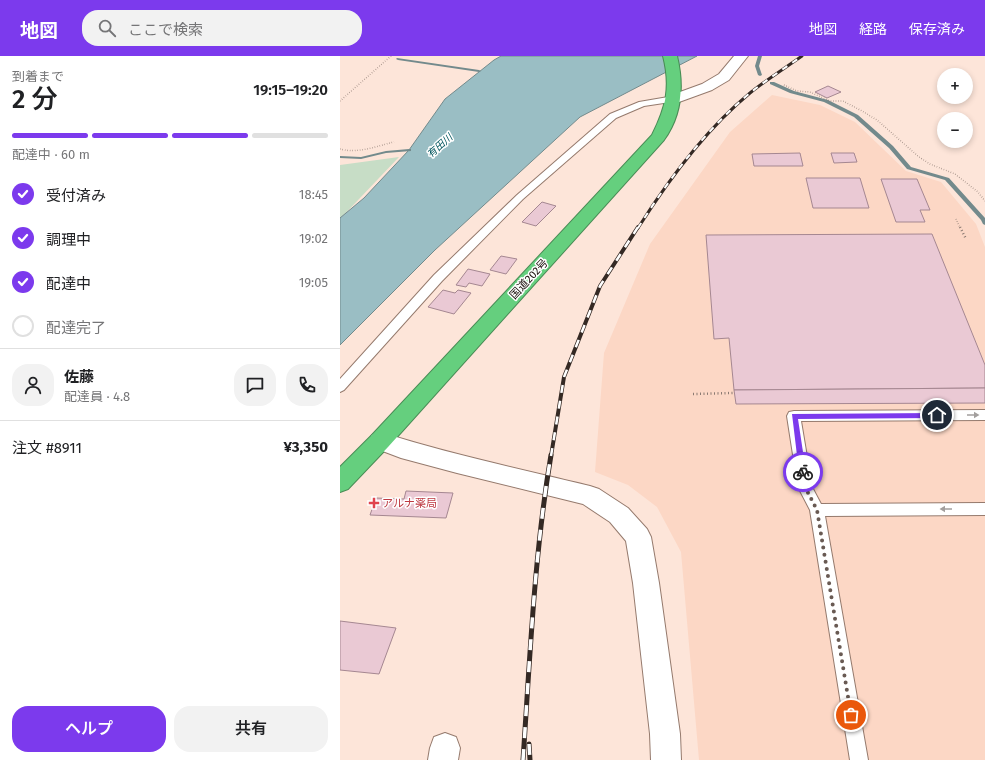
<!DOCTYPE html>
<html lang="ja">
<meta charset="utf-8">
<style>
body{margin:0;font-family:"Fira Sans","Noto Sans JP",sans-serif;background:#f2f2f2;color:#202124;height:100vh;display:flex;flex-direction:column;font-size:15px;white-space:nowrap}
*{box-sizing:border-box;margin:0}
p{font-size:13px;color:#757577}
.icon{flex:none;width:22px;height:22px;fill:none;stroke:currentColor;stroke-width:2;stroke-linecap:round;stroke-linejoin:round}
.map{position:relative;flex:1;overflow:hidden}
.panel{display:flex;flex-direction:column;background:#fff;width:340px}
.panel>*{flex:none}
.controls{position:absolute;left:597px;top:12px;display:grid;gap:8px}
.controls a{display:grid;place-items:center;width:36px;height:36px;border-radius:50%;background:#fff;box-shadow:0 2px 6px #0003;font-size:20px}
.pin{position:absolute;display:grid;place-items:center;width:34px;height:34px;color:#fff;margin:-17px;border:2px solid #fff;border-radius:50%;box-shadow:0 1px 4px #0007}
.courier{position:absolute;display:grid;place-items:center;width:40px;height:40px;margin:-20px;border:3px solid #7c3aed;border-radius:50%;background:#fff;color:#222;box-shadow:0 1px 5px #0007}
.overview em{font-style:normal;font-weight:600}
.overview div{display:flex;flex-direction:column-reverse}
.overview{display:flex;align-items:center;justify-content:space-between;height:68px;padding:0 12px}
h1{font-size:26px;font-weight:600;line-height:30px}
.bar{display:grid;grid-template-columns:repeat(4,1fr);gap:6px 4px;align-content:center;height:48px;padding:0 12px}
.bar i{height:5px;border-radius:3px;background:#e0e0e0}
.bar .on{background:#7c3aed}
.bar p{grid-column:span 4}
.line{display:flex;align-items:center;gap:10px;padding:0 12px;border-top:1px solid #e0e0e0}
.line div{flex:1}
.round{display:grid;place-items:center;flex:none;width:42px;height:42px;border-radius:16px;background:#f2f2f2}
ol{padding:0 12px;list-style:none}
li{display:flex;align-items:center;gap:12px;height:44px}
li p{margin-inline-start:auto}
li .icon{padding:4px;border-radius:50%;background:#7c3aed;color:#fff;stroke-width:4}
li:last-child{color:#757577}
li i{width:22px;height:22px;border:2px solid #e0e0e0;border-radius:50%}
.cta{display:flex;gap:8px;margin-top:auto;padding:8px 12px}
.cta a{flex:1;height:46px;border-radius:16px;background:#7c3aed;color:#fff;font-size:16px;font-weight:600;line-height:46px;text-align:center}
.cta a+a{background:#f2f2f2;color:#202124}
header{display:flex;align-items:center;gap:24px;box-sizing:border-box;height:56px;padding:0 20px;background:#7c3aed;color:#fff}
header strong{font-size:19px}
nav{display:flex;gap:22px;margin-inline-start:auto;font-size:14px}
.search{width:280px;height:36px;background:#f2f2f2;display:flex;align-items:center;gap:10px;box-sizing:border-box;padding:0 14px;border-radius:16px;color:#757577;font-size:15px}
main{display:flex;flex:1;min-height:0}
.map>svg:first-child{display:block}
</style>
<header>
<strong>地図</strong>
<div class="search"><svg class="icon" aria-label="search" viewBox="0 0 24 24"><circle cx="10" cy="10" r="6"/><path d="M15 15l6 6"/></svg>ここで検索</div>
<nav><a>地図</a><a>経路</a><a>保存済み</a></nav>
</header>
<main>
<section class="panel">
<div class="overview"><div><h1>2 分</h1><p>到着まで</p></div><em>19:15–19:20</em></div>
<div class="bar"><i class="on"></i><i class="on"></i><i class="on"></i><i></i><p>配達中 · 60 m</p></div>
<ol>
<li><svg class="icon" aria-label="check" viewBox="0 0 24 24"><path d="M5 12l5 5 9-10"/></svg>受付済み<p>18:45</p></li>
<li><svg class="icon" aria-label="check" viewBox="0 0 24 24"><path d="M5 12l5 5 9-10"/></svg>調理中<p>19:02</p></li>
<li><svg class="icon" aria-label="check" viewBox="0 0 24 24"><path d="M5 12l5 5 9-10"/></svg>配達中<p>19:05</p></li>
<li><i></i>配達完了</li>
</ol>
<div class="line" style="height:72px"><a class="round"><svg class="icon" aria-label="person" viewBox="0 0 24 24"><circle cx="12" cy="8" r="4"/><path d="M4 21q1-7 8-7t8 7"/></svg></a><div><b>佐藤</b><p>配達員 · 4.8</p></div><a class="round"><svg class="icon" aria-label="chat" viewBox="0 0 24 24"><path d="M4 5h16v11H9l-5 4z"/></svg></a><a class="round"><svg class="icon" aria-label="phone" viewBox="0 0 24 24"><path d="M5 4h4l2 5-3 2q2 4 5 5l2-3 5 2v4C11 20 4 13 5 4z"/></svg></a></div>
<div class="line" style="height:52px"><div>注文 #8911</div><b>¥3,350</b></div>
<div class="cta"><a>ヘルプ</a><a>共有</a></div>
</section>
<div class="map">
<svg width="645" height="704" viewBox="0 0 645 704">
<rect width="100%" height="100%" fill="#fde5d9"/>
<!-- built -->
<path fill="#fcd7c5" d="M432 39 480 49 515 66 566 115 601 126 636 168 645 191V704H359L341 496 317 451 288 429 255 416 264 297 310 188 390 76Z"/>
<!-- green -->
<path fill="#c7ddc6" d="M59 101 0 163V109Z"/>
<!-- water -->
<path fill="#9abec4" stroke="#738a8c" d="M161 0H357L240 61 95 194 0 289V162L24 142 69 94 105 43 154 4Z"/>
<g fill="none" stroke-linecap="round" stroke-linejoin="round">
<!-- stream -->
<g fill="#738a8c" fill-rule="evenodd">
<path d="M418 0H422L419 10 422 19 420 20 418 19 415 10Z"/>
<path d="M57 2 139 14 141 15 139 16 58 4 56 3Z"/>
<path d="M430 26H434L454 35 488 44 518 59 553 90 571 111 609 122 645 162V169L643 168 641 164 605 124 567 113 549 92 514 61 484 46 450 37 430 28Z"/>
<path d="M69 93H71V95L46 97 21 103 0 102V100L21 101 46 95Z"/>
</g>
</g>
<!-- building -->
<g fill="#eac9d4" stroke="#a58791">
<path d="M488 30 501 36 487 42 475 36Z"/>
<path d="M460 97 463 110H414L412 98Z"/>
<path d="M491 97H514L517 106 494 107Z"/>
<path d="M466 122H520L529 152H473Z"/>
<path d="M541 123H577L590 154H580L585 166H556Z"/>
<path d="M202 146 216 150 196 170 182 166Z"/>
<path d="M592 178 645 309V332L394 334 389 282 374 283 366 179Z"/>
<path d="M161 200 177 203 166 218 150 214Z"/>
<path d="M128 213 150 218 142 230 129 227 126 231 116 229Z"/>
<path d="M103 234 115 237 118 234 131 237 114 258 88 251Z"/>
<path d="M645 332V347L396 348 394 334Z"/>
<path d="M66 435 113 437 106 462 30 459 36 442 64 443Z"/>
<path d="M0 565 56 572 39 618 0 614Z"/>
</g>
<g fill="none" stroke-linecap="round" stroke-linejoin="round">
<!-- lane casing -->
<g stroke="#957a6d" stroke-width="2">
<g id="lane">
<path d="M334 40 337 41 338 43 337 45 304 50 276 62 183 143 102 225 4 334 0 336V323L94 219 177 139 270 58 299 46Z"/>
<path d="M645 354V364L461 365 472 431 481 448 645 447V459L485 460 528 704H510L470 454 458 431 447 360 449 356 454 355Z"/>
</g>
</g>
<!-- street casing -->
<g stroke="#957a6d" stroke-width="2">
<g id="street">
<path d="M394 0H408L389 24 372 34 339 46 334 47 329 46 327 43 329 40 362 28 379 18Z"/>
<path d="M105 677 116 681 120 692 118 704H88L90 692 94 681Z"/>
</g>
</g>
<!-- secondary casing -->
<g stroke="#957a6d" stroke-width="2">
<path id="secondary" d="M40 376C109 398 180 413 250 430L259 433 288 452 307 473 311 481 319 527 340 678 341 704H311L310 678 293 527 286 485 270 466 243 448 117 417 61 402 32 391 29 385 32 379Z"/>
</g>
<!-- highway casing -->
<g stroke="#4a8c56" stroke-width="2">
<path id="highway" d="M323 0H337C344 29 342 59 324 84L48 391 8 433 0 436V411L32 379 312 79C326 51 331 31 323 0Z"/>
</g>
<!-- path-far1 -->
<g stroke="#8a7971" stroke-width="1.5" stroke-dasharray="0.5 2" stroke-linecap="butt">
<path d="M444 29 457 35 470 36 490 45H503L522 55 537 64 579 101 590 108 615 118 638 136 645 145"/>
<path d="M0 45 51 0"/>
<path d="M0 93C18 98 37 90 54 86"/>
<path d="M616 163 620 172"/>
</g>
<!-- path -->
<g stroke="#8a7971" stroke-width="2.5" stroke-dasharray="1 2.5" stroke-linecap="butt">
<path d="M620 171 626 183"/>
<path d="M353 338 393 337"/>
</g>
<!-- lane -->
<use href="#lane" fill="#fff" fill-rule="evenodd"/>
<!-- street -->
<use href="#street" fill="#fff" fill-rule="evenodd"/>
<!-- secondary -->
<use href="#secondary" fill="#fff" fill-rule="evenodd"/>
<!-- highway -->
<use href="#highway" fill="#65cf7e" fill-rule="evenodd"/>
<!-- rail-far2 casing -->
<g stroke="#342924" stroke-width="3">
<path id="rail-far2" d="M298 172C329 123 365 74 410 37 426 24 445 12 462 0"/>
</g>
<!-- rail-far1 casing -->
<g stroke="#342924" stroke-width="4">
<path id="rail-far1" d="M211 400 224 321 260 230 298 171"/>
</g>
<!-- rail casing -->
<g stroke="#342924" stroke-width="5">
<g id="rail">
<path d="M189 688 190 704"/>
<path d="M183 704C190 602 194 500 211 399"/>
</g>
</g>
<!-- rail-far2 -->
<use href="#rail-far2" stroke="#fff" stroke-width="2" stroke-dasharray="6" stroke-linecap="butt"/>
<!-- rail-far1 -->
<use href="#rail-far1" stroke="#fff" stroke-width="2.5" stroke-dasharray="8" stroke-linecap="butt"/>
<!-- rail -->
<use href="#rail" stroke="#fff" stroke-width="3.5" stroke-dasharray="11" stroke-linecap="butt"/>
</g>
<!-- one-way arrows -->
<defs><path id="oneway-solid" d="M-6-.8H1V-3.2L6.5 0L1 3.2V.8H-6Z"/></defs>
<g fill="#a39f9d">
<use href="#oneway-solid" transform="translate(633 359)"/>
<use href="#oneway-solid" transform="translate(606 453) rotate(180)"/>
</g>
<!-- route -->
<path fill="#7c3aed" d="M597 357 600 359 597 362 458 363 466 416 463 419 459 416 452 358Z"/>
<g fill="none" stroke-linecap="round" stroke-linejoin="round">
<!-- done -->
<path stroke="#695a53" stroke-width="4" stroke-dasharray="0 7.2" d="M463 416 465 431 477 454 511 659"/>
</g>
<!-- markers -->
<path fill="#e0444e" stroke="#fff" stroke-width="1.5" d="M32 441h4v4h4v4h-4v4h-4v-4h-4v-4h4z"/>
<g text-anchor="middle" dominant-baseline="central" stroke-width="3" stroke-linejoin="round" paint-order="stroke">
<!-- far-water labels -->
<g font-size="10" font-style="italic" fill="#00555d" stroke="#fff">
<text transform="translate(100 90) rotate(-42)">有田川</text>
</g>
<!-- street labels -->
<g font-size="11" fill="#190f0b" stroke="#fff">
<text transform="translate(189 223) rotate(-47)">国道202号</text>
</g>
<!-- health labels -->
<g font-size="11" fill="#be3a42" stroke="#fff" text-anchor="start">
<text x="42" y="447">アルナ薬局</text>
</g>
</g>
</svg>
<div class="controls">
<a>+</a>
<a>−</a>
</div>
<div class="pin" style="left:511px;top:659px;background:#ea580c"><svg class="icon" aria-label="bag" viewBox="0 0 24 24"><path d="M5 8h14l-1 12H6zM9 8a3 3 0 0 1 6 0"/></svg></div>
<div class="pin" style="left:597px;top:359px;background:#1f2937"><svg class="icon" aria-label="home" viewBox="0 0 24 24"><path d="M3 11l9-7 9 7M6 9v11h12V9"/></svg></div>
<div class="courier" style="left:463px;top:416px"><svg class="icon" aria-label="bike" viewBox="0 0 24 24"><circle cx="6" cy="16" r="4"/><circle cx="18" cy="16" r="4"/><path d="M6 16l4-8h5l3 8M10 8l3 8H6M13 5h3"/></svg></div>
</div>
</main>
